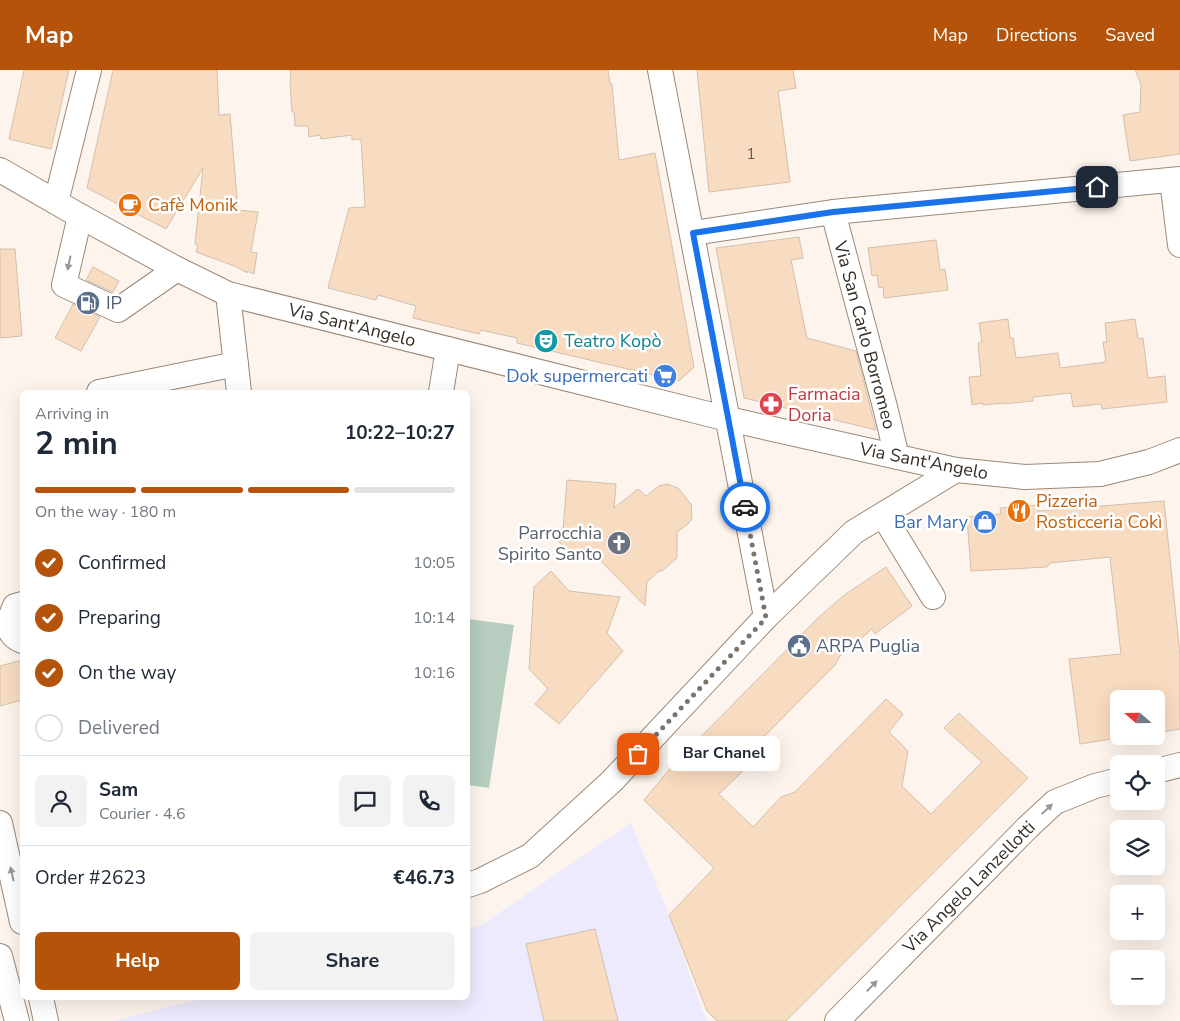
<!DOCTYPE html>
<meta charset="utf-8">
<style>
body{margin:0;font-family:"Nunito Sans",sans-serif;background:#f2f2f3;color:#1f2937;height:100vh;display:flex;flex-direction:column;font-size:19px;white-space:nowrap}
*{box-sizing:border-box;margin:0}
p{font-size:16px;color:#747a83}
.icon{flex:none;width:28px;height:28px;fill:none;stroke:currentColor;stroke-width:2;stroke-linecap:round;stroke-linejoin:round}
.map{position:relative;flex:1;overflow:hidden}
.side{position:absolute;left:20px;top:320px;width:450px;height:610px;display:flex;flex-direction:column;background:#fff;border-radius:8px;box-shadow:0 5px 20px #0002}
.side>*{flex:none}
.needle{width:32px;rotate:290deg}
.controls{position:absolute;left:1110px;top:620px;display:grid;gap:10px}
.controls a{display:grid;place-items:center;width:55px;height:55px;border-radius:8px;background:#fff;box-shadow:0 5px 20px #0002;font-size:25px}
.pin{position:absolute;display:grid;place-items:center;width:42px;height:42px;color:#fff;margin:-21px;border-radius:10px;box-shadow:0 2px 8px #0006}
.courier{position:absolute;display:grid;place-items:center;width:50px;height:50px;margin:-25px;border:4px solid #1a73e8;border-radius:50%;background:#fff;color:#222;box-shadow:0 1px 6px #0007}
.bubble{position:absolute;height:35px;border-radius:8px;background:#fff;box-shadow:0 5px 20px #0002;font-size:16px;font-weight:700;line-height:35px;text-align:center}
.overview em{font-style:normal;font-weight:700}
.overview div{display:flex;flex-direction:column-reverse}
.overview{display:flex;align-items:center;justify-content:space-between;height:85px;padding:0 15px}
h1{font-size:32px;font-weight:700;line-height:38px}
.bar{display:grid;grid-template-columns:repeat(4,1fr);gap:8px 5px;align-content:center;height:60px;padding:0 15px}
.bar i{height:6px;border-radius:4px;background:#e0e1e3}
.bar .on{background:#b45309}
.bar p{grid-column:span 4}
.line{display:flex;align-items:center;gap:12px;padding:0 15px;border-top:1px solid #e0e1e3}
.line div{flex:1}
.round{display:grid;place-items:center;flex:none;width:52px;height:52px;border-radius:8px;background:#f2f2f3}
ol{padding:0 15px;list-style:none}
li{display:flex;align-items:center;gap:15px;height:55px}
li p{margin-inline-start:auto}
li .icon{padding:5px;border-radius:50%;background:#b45309;color:#fff;stroke-width:4}
li:last-child{color:#747a83}
li i{width:28px;height:28px;border:2px solid #e0e1e3;border-radius:50%}
.cta{display:flex;gap:10px;margin-top:auto;padding:10px 15px}
.cta a{flex:1;height:58px;border-radius:8px;background:#b45309;color:#fff;font-size:20px;font-weight:700;line-height:58px;text-align:center}
.cta a+a{background:#f2f2f3;color:#1f2937}
header{display:flex;align-items:center;gap:30px;box-sizing:border-box;height:70px;padding:0 25px;background:#b45309;color:#fff}
header strong{font-size:24px}
nav{display:flex;gap:28px;margin-inline-start:auto;font-size:18px}
.map>svg:first-child{display:block}
</style>
<header>
<strong>Map</strong>
<nav><a>Map</a><a>Directions</a><a>Saved</a></nav>
</header>
<div class="map">
<svg width="1180" height="951" viewBox="0 0 1180 951">
<rect width="100%" height="100%" fill="#fdf5ed"/>
<!-- education -->
<path fill="#eceafc" d="M631 753 669 845 703 942 708 951H114L204 928H468V859L480 856Z"/>
<!-- green -->
<path fill="#b6cdc0" d="M468 549 514 555 489 718 468 715Z"/>
<!-- building -->
<g fill="#f8dcc1" stroke="#d4bfac">
<path d="M24 0H69L51 79 9 69Z"/>
<path d="M113 0H217L219 45 230 44 238 140 258 142 251 182 257 183 254 204 247 201V203L237 197 196 182 198 176 195 174 203 98 166 159 87 118Z"/>
<path d="M290 0H608L610 14H612L619 90 655 83 694 297 679 311 517 273V268L481 260 479 264 413 248 416 236 378 225 376 230 328 218 349 138 365 137 361 69 352 70V65L321 69 320 65 309 67 308 56H295L294 42H292L290 12H291Z"/>
<path d="M697 0H793L796 18 778 21 790 112 709 122Z"/>
<path d="M1135 0H1180V84L1130 91 1123 45 1140 42 1141 14Z"/>
<path d="M799 167 803 188 791 190 807 268 856 281 876 360 744 328 716 178Z"/>
<path d="M936 170 940 200 945 199 948 220 884 228 883 217 879 218 877 205 872 206 868 178Z"/>
<path d="M0 179H15L22 266 0 268Z"/>
<path d="M93 197 119 211 113 222 86 210Z"/>
<path d="M73 234 100 247 81 281 55 268Z"/>
<path d="M1008 249 1010 268H1013L1016 288 1058 283 1060 298 1106 292 1103 272H1107L1105 253 1135 249 1138 269 1143 268 1148 308 1165 306 1167 332 1102 339 1101 334 1073 337 1071 323 1033 327V331L1004 334V333L983 335V333L972 335 969 307 981 306 978 273 982 272 979 253Z"/>
<path d="M567 410 616 414 614 438 638 419 646 426 659 416 667 414 678 418 691 434 692 446 691 450 688 454 677 462V488L662 501H659L647 512 645 536 595 485 569 483 548 459 563 460Z"/>
<path d="M1164 431 1180 585V659L1156 663V629H1119V668L1080 674 1069 589 1121 584 1110 487 1050 493 1047 497 971 501 967 447 1001 444 1000 438 1038 435V441Z"/>
<path d="M886 497 912 536 875 564 872 559 840 586 835 595 741 690 748 696 719 724 753 757 781 727 795 722 886 629 903 644 889 662 908 681 902 716 931 744 982 692 944 658 959 643 1028 708 786 951H717L707 941 669 845 714 798 644 730 673 695 818 548 843 526Z"/>
<path d="M551 501 569 521 620 527 607 563 623 581 559 654 535 634 548 619 529 599 534 517Z"/>
<path d="M22 590V630L0 636V596Z"/>
<path d="M595 859 618 951H544L526 874Z"/>
</g>
<g fill="none" stroke-linecap="round" stroke-linejoin="round">
<!-- minor casing -->
<g stroke="#9c8876" stroke-width="26">
<g id="minor">
<path d="M660 0 766 547"/>
<path d="M0 100 80 146 177 199 228 224 728 349 956 400 1025 407 1100 404 1149 392 1180 380"/>
<path d="M1172 110 1180 175"/>
<path d="M56 132 89 0"/>
<path d="M833 142 885 337 897 387"/>
<path d="M80 146 64 215 118 240 177 199"/>
<path d="M693 163 833 142 1180 109"/>
<path d="M228 224 239 322"/>
<path d="M99 322 236 294"/>
<path d="M441 322 448 279"/>
<path d="M883 445 933 527"/>
<path d="M22 534 15 536C8 551 4 563 22 571"/>
<path d="M1156 701 1180 695"/>
<path d="M0 753 22 852"/>
<path d="M468 815 480 811 530 786 612 711 766 547 854 462 956 400"/>
<path d="M0 886 17 951"/>
<path d="M41 928 46 951"/>
<path d="M837 951 1028 757 1055 732 1095 716 1119 710"/>
</g>
</g>
<!-- minor -->
<use href="#minor" stroke="#fff" stroke-width="24"/>
</g>
<!-- one-way arrows -->
<defs><path id="oneway-solid" d="M-6-.8H1V-3.2L6.5 0L1 3.2V.8H-6Z" transform="scale(1.25)"/></defs>
<g fill="#9a9692">
<use href="#oneway-solid" transform="translate(69 193) rotate(102)"/>
<use href="#oneway-solid" transform="translate(1047 739) rotate(-43)"/>
<use href="#oneway-solid" transform="translate(12 804) rotate(-103)"/>
<use href="#oneway-solid" transform="translate(872 916) rotate(-46)"/>
</g>
<g fill="none" stroke-linecap="round" stroke-linejoin="round">
<!-- done -->
<path stroke="#7c746c" stroke-width="5" stroke-dasharray="0 9" d="M638 684 766 548 745 437"/>
<!-- route -->
<path stroke="#1a73e8" stroke-width="6" d="M745 437 693 163 833 142 1097 117"/>
</g>
<!-- icons -->
<defs>
<g id="cafe-disc" transform="scale(1.25)"><circle r="9.5" fill="#e8710a" stroke="#fff"/><path d="M-5.5-4.5H6V0H3Q3 3.5 0 3.5H-2.5Q-5.5 3.5-5.5 0ZM3-3.2v2h1.7v-2ZM-6 4.5H4V6H-6Z" fill="#fff"/></g>
<g id="fuel-disc" transform="scale(1.25)"><circle r="9.5" fill="#5c6f8a" stroke="#fff"/><path d="M-5.5-6h7V0h2V4h1.3V-2.5L3-4.5l.8-.8L6-3V5H2.5V1h-1V6h-7ZM-4.2-4.7v3.2H.2V-4.7Z" fill="#fff"/></g>
<g id="theatre-disc" transform="scale(1.25)"><circle r="9.5" fill="#0f9aa8" stroke="#fff"/><path d="M-5-5.5Q0-4 5-5.5V0Q5 5 0 6Q-5 5-5 0ZM-3.3-2.5H-1v1.5H-3.3ZM1-2.5H3.3v1.5H1ZM-2.8 1Q0 5.5 2.8 1Z" fill="#fff"/></g>
<g id="supermarket-disc" transform="scale(1.25)"><circle r="9.5" fill="#3f7fe0" stroke="#fff"/><path d="M-6-5.5h2.5l.6 2H6L4.5 2H-2.5L-4.4-4H-6ZM-1.5 3.2a1.3 1.3 0 1 0 .1 0ZM3 3.2a1.3 1.3 0 1 0 .1 0Z" fill="#fff"/></g>
<g id="pharmacy-disc" transform="scale(1.25)"><circle r="9.5" fill="#e0444e" stroke="#fff"/><path d="M-2-6h4v4h4v4h-4v4h-4v-4h-4v-4h4Z" fill="#fff"/></g>
<g id="restaurant-disc" transform="scale(1.25)"><circle r="9.5" fill="#e8710a" stroke="#fff"/><path d="M-5-6h1v4h1v-4h1v4h1v-4h1v5L-1.5 .5V6h-2V.5L-5-1ZM5-6V6H3V1.5H1.5Q1.5-4 5-6Z" fill="#fff"/></g>
<g id="shop-disc" transform="scale(1.25)"><circle r="9.5" fill="#3f7fe0" stroke="#fff"/><path d="M-5-2.5h2.3a2.7 3.5 0 0 1 5.4 0H5L5.5 6h-11ZM-1.5-2.5h3a1.5 2.3 0 0 0-3 0Z" fill="#fff"/></g>
<g id="church-disc" transform="scale(1.25)"><circle r="9.5" fill="#6b7280" stroke="#fff"/><path d="M-1.2-6h2.4v3.5h3.3v2.4h-3.3V6h-2.4V-.1h-3.3v-2.4h3.3Z" fill="#fff"/></g>
<g id="civic-disc" transform="scale(1.25)"><circle r="9.5" fill="#5c6f8a" stroke="#fff"/><path d="M-.6-6.5H3V-4.5H.6V-3L4-1V1h2V6H-6V1h2V-1L-.6-3ZM-1.2 2.5V6h2.4V2.5Z" fill="#fff"/></g>
</defs>
<g fill-rule="evenodd">
<use href="#cafe-disc" x="130" y="135"/>
<use href="#fuel-disc" x="88" y="233"/>
<use href="#theatre-disc" x="546" y="271"/>
<use href="#supermarket-disc" x="665" y="306"/>
<use href="#pharmacy-disc" x="771" y="334"/>
<use href="#restaurant-disc" x="1019" y="441"/>
<use href="#shop-disc" x="985" y="452"/>
<use href="#church-disc" x="619" y="473"/>
<use href="#civic-disc" x="799" y="576"/>
</g>
<g text-anchor="middle" dominant-baseline="central" stroke-width="5" stroke-linejoin="round" paint-order="stroke">
<!-- number labels -->
<g font-size="15" fill="#665a4d">
<text x="751" y="84">1</text>
</g>
<!-- food labels -->
<g font-size="18" fill="#c56008" stroke="#fff" text-anchor="start">
<text x="148" y="135">Cafè Monik</text>
<text x="1036" y="431">Pizzeria<tspan x="1036" dy="21">Rosticceria Cokì</tspan></text>
</g>
<!-- service labels -->
<g font-size="18" fill="#4e5e75" stroke="#fff" text-anchor="start">
<text x="106" y="233">IP</text>
<text x="816" y="576">ARPA Puglia</text>
</g>
<!-- street labels -->
<g font-size="18" fill="#362e26" stroke="#fff">
<text transform="translate(352 255) rotate(14)">Via Sant'Angelo</text>
<text transform="translate(865 265) rotate(75)">Via San Carlo Borromeo</text>
<text transform="translate(924 391) rotate(11)">Via Sant'Angelo</text>
<text transform="translate(969 817) rotate(-45)">Via Angelo Lanzellotti</text>
</g>
<!-- culture labels -->
<g font-size="18" fill="#0d838f" stroke="#fff" text-anchor="start">
<text x="564" y="271">Teatro Kopò</text>
</g>
<!-- shop labels -->
<g font-size="18" fill="#366cbe" stroke="#fff" text-anchor="end">
<text x="648" y="306">Dok supermercati</text>
<text x="968" y="452">Bar Mary</text>
</g>
<!-- health labels -->
<g font-size="18" fill="#be3a42" stroke="#fff" text-anchor="start">
<text x="788" y="324">Farmacia<tspan x="788" dy="21">Doria</tspan></text>
</g>
<!-- worship labels -->
<g font-size="18" fill="#5b616d" stroke="#fff" text-anchor="end">
<text x="602" y="463">Parrocchia<tspan x="602" dy="21">Spirito Santo</tspan></text>
</g>
</g>
</svg>
<div class="controls">
<a><svg class="needle" viewBox="-14 -14 28 28"><path d="M0-13l5 13h-10z" fill="#e53935"/><path d="M0 13l5-13h-10z" fill="#747a83"/></svg></a>
<a><svg class="icon" aria-label="locate" viewBox="0 0 24 24"><circle cx="12" cy="12" r="6"/><path d="M12 2v4M12 18v4M2 12h4M18 12h4"/></svg></a>
<a><svg class="icon" aria-label="layers" viewBox="0 0 24 24"><path d="M12 4l9 5-9 5-9-5zM3 14l9 5 9-5"/></svg></a>
<a>+</a>
<a>−</a>
</div>
<div class="pin" style="left:638px;top:684px;background:#ea580c"><svg class="icon" aria-label="bag" viewBox="0 0 24 24"><path d="M5 8h14l-1 12H6zM9 8a3 3 0 0 1 6 0"/></svg></div>
<div class="pin" style="left:1097px;top:117px;background:#1f2937"><svg class="icon" aria-label="home" viewBox="0 0 24 24"><path d="M3 11l9-7 9 7M6 9v11h12V9"/></svg></div>
<div class="courier" style="left:745px;top:437px"><svg class="icon" aria-label="car" viewBox="0 0 24 24"><path d="M5 17H2v-5l4-1 3-4h7l3 4 3 1v5h-3M9 17h6M6 11h13"/><circle cx="7" cy="17" r="2"/><circle cx="17" cy="17" r="2"/></svg></div>
<div class="bubble" style="left:668px;top:666px;width:112px">Bar Chanel</div>
<section class="side">
<div class="overview"><div><h1>2 min</h1><p>Arriving in</p></div><em>10:22–10:27</em></div>
<div class="bar"><i class="on"></i><i class="on"></i><i class="on"></i><i></i><p>On the way · 180 m</p></div>
<ol>
<li><svg class="icon" aria-label="check" viewBox="0 0 24 24"><path d="M5 12l5 5 9-10"/></svg>Confirmed<p>10:05</p></li>
<li><svg class="icon" aria-label="check" viewBox="0 0 24 24"><path d="M5 12l5 5 9-10"/></svg>Preparing<p>10:14</p></li>
<li><svg class="icon" aria-label="check" viewBox="0 0 24 24"><path d="M5 12l5 5 9-10"/></svg>On the way<p>10:16</p></li>
<li><i></i>Delivered</li>
</ol>
<div class="line" style="height:90px"><a class="round"><svg class="icon" aria-label="person" viewBox="0 0 24 24"><circle cx="12" cy="8" r="4"/><path d="M4 21q1-7 8-7t8 7"/></svg></a><div><b>Sam</b><p>Courier · 4.6</p></div><a class="round"><svg class="icon" aria-label="chat" viewBox="0 0 24 24"><path d="M4 5h16v11H9l-5 4z"/></svg></a><a class="round"><svg class="icon" aria-label="phone" viewBox="0 0 24 24"><path d="M5 4h4l2 5-3 2q2 4 5 5l2-3 5 2v4C11 20 4 13 5 4z"/></svg></a></div>
<div class="line" style="height:65px"><div>Order #2623</div><b>€46.73</b></div>
<div class="cta"><a>Help</a><a>Share</a></div>
</section>
</div>
